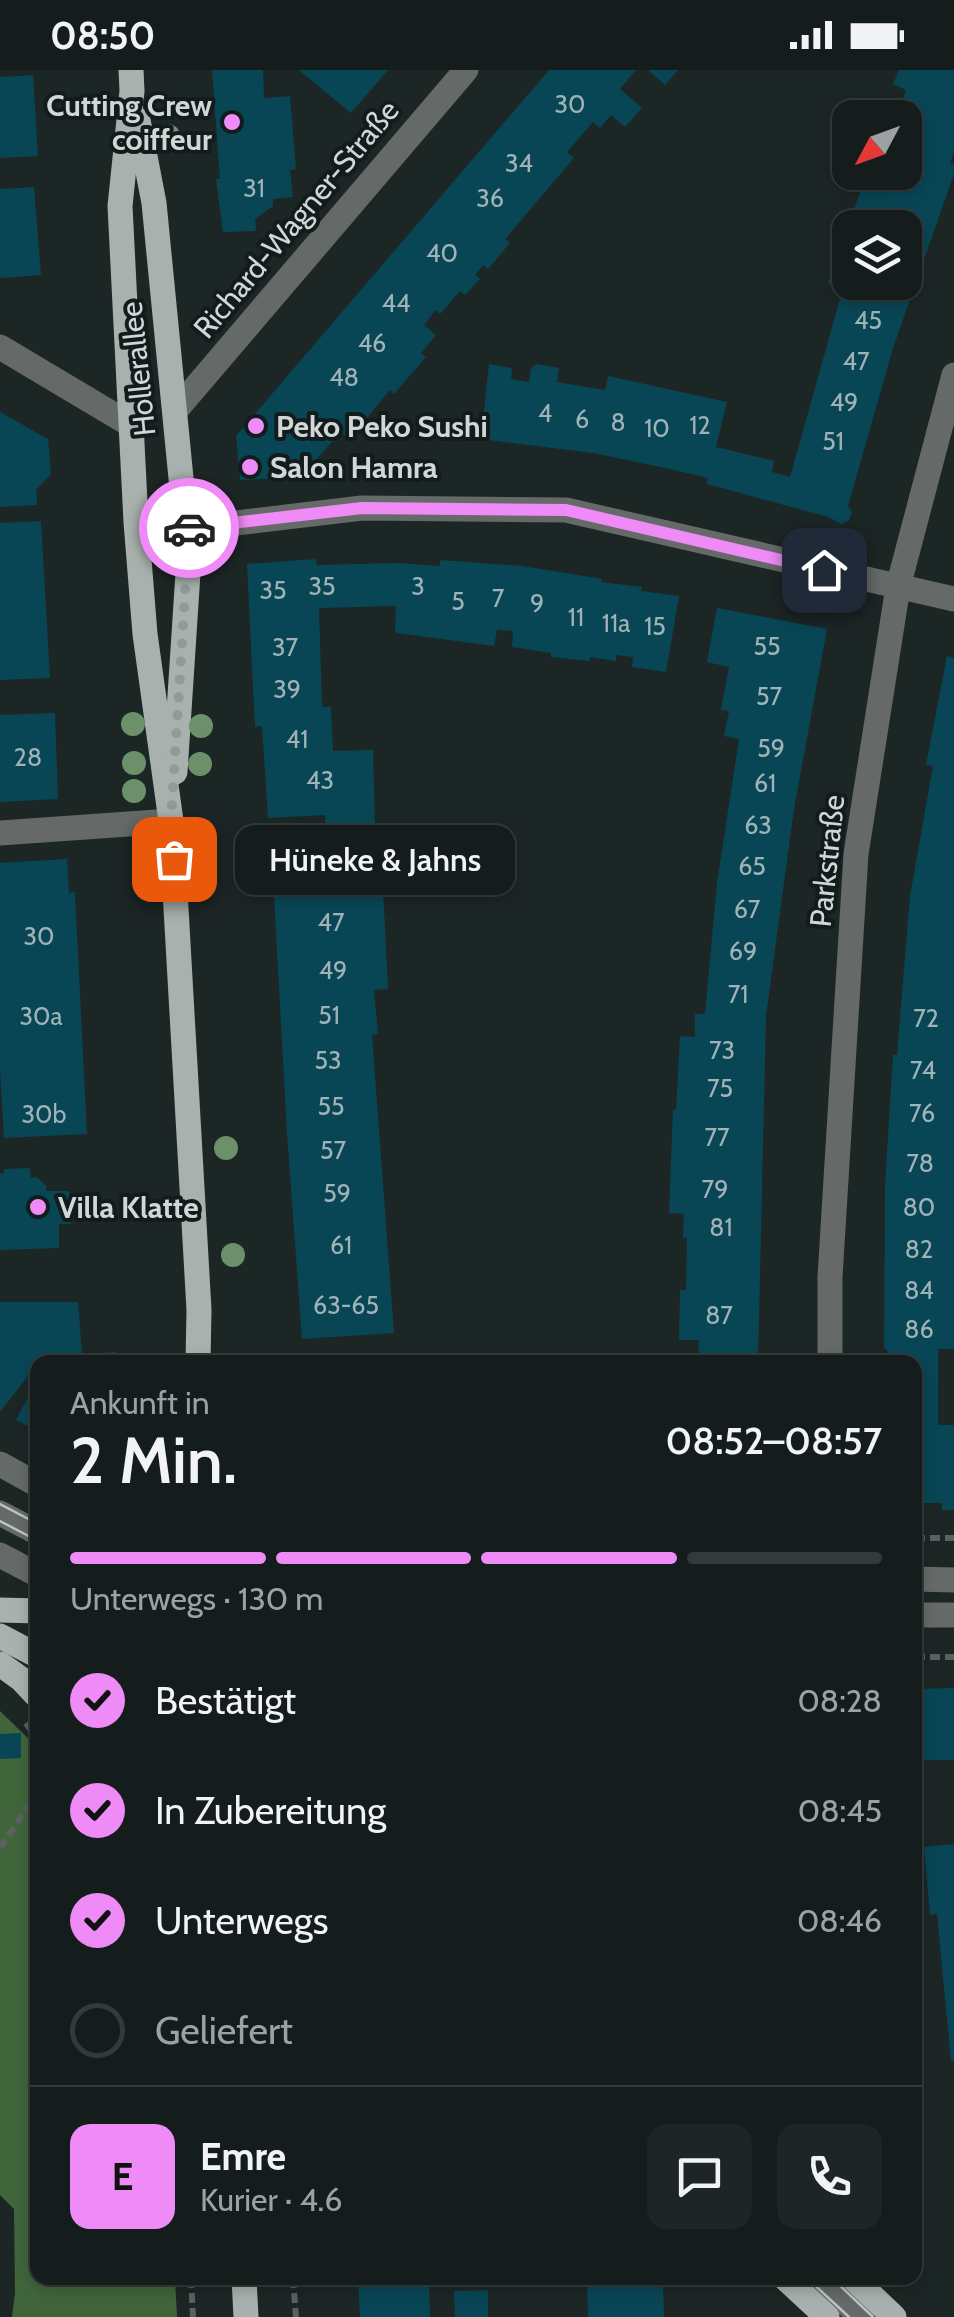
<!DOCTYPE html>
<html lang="de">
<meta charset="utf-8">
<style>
body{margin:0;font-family:Cabin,sans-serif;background:#1e2525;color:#f1f3f6;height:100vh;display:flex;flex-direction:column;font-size:38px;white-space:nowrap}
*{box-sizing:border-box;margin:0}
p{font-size:32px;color:#9da1a3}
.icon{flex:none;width:55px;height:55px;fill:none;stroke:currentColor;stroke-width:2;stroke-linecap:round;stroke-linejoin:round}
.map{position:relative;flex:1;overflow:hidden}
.details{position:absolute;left:30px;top:1285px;width:892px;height:930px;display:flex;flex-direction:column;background:#151c1c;border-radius:20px;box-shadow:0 5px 15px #0003,0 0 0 2px #343a3b}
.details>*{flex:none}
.needle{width:65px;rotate:229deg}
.fabs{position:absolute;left:832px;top:30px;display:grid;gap:20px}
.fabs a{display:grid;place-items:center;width:90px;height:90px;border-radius:20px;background:#151c1c;box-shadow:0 5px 15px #0003,0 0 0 2px #343a3b;font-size:50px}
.pin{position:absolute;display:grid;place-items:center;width:85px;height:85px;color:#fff;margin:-42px;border-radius:20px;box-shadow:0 5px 15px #0006}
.courier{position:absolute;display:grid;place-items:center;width:100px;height:100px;margin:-50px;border:8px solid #ef8bf6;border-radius:50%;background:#fff;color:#222;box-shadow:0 2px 12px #0007}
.bubble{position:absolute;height:70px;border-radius:20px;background:#151c1c;box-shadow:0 5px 15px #0003,0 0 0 2px #343a3b;font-size:32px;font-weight:600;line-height:70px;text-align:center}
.summary em{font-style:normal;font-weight:600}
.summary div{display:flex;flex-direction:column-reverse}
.summary{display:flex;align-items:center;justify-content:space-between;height:170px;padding:0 40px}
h1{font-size:65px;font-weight:600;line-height:75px}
.bar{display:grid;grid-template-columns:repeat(4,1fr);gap:15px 10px;align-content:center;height:120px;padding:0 40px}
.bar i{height:12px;border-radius:8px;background:#343a3b}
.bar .active{background:#ef8bf6}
.bar p{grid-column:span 4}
.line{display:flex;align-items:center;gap:25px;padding:0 40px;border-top:2px solid #343a3b}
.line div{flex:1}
.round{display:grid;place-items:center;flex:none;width:105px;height:105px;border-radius:20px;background:#1e2525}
ol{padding:0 40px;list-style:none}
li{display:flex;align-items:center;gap:30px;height:110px}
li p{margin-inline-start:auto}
li .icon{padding:10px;border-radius:50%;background:#ef8bf6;color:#111;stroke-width:4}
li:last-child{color:#9da1a3}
li i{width:55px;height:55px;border:5px solid #343a3b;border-radius:50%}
.status{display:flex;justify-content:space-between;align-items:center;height:70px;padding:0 50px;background:#151c1c;direction:ltr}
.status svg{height:28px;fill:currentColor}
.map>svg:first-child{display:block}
</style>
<div class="status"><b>08:50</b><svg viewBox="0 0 49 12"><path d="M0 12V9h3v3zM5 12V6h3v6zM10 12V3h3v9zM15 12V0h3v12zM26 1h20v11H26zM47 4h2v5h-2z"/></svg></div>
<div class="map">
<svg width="954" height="2247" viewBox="0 0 954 2247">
<rect width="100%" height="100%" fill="#1c2625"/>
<!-- forest -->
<path fill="#40653b" d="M0 1641 37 1677 38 2208H175L177 2247H12L15 2223 14 2139 0 2125Z"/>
<!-- building -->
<g fill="#094655" fill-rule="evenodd">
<path d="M212 0H263L264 28 290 26 296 99 290 100 293 127 273 129V136L255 149 256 161 223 162 216 109H220Z"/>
<path d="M299 0H388L351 43Z"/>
<path d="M549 0H636L620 19 642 38 625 57 611 45 600 58 593 52 567 82 574 88 505 169 510 173 488 199 483 195 475 205 480 209 465 225 460 221 440 244 436 240 424 255 436 265 421 283 426 287 394 324 390 320 349 369 340 362 302 407 240 410 236 366Z"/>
<path d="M648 0H678L665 15Z"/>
<path d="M899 0H954V82L950 93 954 94V104L893 278 848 436 852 442 849 450 841 454 828 447 707 414 708 408 670 399 593 383 481 369 489 294 512 298 511 309 529 312 531 298 536 294 559 298 557 312 605 320 608 306 727 332 716 377 774 391 772 402 790 407 843 218 828 213 861 120 864 121 870 102H905V48H896L906 20 893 14ZM850 158H905V212H850Z"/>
<path d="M33 5 38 86 0 88V7Z"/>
<path d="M34 117 41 205 0 208V119Z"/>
<path d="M0 342 48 369 51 404 36 420 37 435 0 437Z"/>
<path d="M41 451 50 608 0 610V453Z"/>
<path d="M316 489 317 495 398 493 440 496V490L522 496 602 509 601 512 642 517 641 521 679 526 666 602 632 597 633 587 616 585V591L590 587 589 591 551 587V583L512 577 513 561 497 560 494 576 397 563 395 561 396 536 319 538 322 637H331L333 681 373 680 375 757H388L389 784 351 786 353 822 383 820 388 919 374 920 378 964 372 965 394 1263 302 1269 287 1064 271 770H300V765L326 764 325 745 268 748 262 656 255 657 247 494Z"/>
<path d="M717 538 827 559 794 739 766 946 758 1292H680V1288H698L699 1270H679L680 1220H686L687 1168 683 1167 684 1144 669 1143 673 1040H676L680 966 695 967V944H705L717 813 739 669 724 666 729 641 721 640 729 597 707 592Z"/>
<path d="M947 586 954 588V1279H938V1355H954V1440H942V1433H915V1292H887V1279H884L885 1116 893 985H897L910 826 933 696 926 695Z"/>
<path d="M55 643 58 729 0 732V645Z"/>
<path d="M67 789 69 823 75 822 87 1064 4 1068 0 999V793Z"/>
<path d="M30 1098 31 1108 37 1107 46 1116V1121H69V1127H75L76 1147H70L71 1154H59V1178L0 1180V1103L4 1104V1099Z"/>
<path d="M0 1232H78L82 1284 116 1282V1292H38V1361L16 1350 35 1314 28 1306 0 1342Z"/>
<path d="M954 1618V1690H915V1619Z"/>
<path d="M21 1663V1688L0 1689V1664Z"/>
<path d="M954 1774V1991H951L937 1844 930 1845 924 1777Z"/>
<path d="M358 2208H429L430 2247H360Z"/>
<path d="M587 2208H663L664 2247H588Z"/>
<path d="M488 2220V2247H455L454 2221Z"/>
</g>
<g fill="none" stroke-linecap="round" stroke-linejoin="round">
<!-- path -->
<g stroke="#596261" stroke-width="6" stroke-dasharray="10 5" stroke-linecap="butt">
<path d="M915 1468H954"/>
<path d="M915 1587H954"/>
<path d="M26 1653 38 1671"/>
<path d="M0 1778 38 1722"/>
<path d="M191 2208 193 2247"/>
<path d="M293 2208 296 2247"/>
</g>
<!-- minor -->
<g stroke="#656a68" stroke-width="25">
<path d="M0 277 131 355"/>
<path d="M176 340 466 0"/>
<path d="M186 459 362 438 566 440 954 529"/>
<path d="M0 763 171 751"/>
<path d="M830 1292V1207L856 784 898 517 954 305"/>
<path d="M0 1394 38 1415"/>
<path d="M0 1443 38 1463"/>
<path d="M0 1485 38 1505"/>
<path d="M915 1509 954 1510"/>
<path d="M915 1545H954"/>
<path d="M818 2208 861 2247"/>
</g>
<!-- major -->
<g stroke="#a8b1ad" stroke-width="25">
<path d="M131 0 132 21 120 136 136 452 145 564 171 751 199 1240 198 1292"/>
<path d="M138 50 154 133 186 459 188 503 175 702"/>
<path d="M0 1540 38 1541"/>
<path d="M0 1566 38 1586"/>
<path d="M0 1594 21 1609 38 1627"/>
<path d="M244 2208 246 2247"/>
<path d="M785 2208 827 2247"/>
<path d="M853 2208 894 2247"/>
</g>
<!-- tram -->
<g stroke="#bcc3c2" stroke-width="2.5">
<path d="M0 1434 38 1454"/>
<path d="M0 1451 38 1471"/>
<path d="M807 2208 849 2247"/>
<path d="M832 2208 873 2247"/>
</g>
</g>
<!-- trees -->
<g fill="#6b906a">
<circle cx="168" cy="66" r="12"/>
<circle cx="133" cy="654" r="12"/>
<circle cx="201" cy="656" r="12"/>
<circle cx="134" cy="693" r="12"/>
<circle cx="200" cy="694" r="12"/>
<circle cx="134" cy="721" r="12"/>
<circle cx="226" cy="1078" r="12"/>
<circle cx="233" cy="1185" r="12"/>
</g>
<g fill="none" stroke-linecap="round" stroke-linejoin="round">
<!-- done -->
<path stroke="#929999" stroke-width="10" stroke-dasharray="0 18" d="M174 789 171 752 189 458"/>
<!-- route -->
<path stroke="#ef8bf6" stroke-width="12" d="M189 458 362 438 566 440 824 500"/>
</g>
<!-- markers -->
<g fill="#ef8bf6" stroke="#131c1c" stroke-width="4">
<circle cx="232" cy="52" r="10"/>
<circle cx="256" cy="356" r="10"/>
<circle cx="250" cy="397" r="10"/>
<circle cx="38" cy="1137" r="10"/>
</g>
<g text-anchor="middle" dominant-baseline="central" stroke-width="8" stroke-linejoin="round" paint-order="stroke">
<!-- number labels -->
<g font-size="25" fill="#9fb3b6">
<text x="570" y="34">30</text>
<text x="519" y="93">34</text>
<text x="254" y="118">31</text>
<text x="490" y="128">36</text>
<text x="442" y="183">40</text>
<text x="396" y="233">44</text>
<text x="868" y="250">45</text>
<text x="372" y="273">46</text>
<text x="856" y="291">47</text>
<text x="344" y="307">48</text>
<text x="844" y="332">49</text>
<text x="545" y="343">4</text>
<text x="582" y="349">6</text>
<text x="618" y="352">8</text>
<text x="700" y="355">12</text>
<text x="657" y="358">10</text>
<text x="833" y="371">51</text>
<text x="322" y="516">35</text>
<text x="418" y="516">3</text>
<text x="273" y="520">35</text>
<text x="498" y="528">7</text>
<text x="458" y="531">5</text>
<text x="537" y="533">9</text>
<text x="576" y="547">11</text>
<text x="616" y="553">11a</text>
<text x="655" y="556">15</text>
<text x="767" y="576">55</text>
<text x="285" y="577">37</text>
<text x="287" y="619">39</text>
<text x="769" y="626">57</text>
<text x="297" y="669">41</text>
<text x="771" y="678">59</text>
<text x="28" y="687">28</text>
<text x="320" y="710">43</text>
<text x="765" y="713">61</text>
<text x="758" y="755">63</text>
<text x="752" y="796">65</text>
<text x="747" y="839">67</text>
<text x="331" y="852">47</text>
<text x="39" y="866">30</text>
<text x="743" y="881">69</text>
<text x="333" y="900">49</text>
<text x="738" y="924">71</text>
<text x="329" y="945">51</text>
<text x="41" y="946">30a</text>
<text x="926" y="948">72</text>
<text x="722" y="980">73</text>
<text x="328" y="990">53</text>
<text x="923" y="1000">74</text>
<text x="720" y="1018">75</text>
<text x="331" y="1036">55</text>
<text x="922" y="1043">76</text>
<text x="44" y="1044">30b</text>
<text x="717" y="1067">77</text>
<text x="333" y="1080">57</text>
<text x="920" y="1093">78</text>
<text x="715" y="1119">79</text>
<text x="337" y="1123">59</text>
<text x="919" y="1137">80</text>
<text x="721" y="1157">81</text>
<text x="341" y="1175">61</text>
<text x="919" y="1179">82</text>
<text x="919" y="1220">84</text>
<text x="346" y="1235">63-65</text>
<text x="719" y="1245">87</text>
<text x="919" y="1259">86</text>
</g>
<!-- poi labels -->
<g font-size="30" font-weight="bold" fill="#d1d7d7" stroke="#131c1c" text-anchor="start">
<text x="212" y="35" text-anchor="end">Cutting Crew<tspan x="212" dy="34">coiffeur</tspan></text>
<text x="276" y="356">Peko Peko Sushi</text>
<text x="270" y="397">Salon Hamra</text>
<text x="58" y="1137">Villa Klatte</text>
</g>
<!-- street labels -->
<g font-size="30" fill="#d1d7d7" stroke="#131c1c">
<text transform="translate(296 149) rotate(-50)">Richard-Wagner-Straße</text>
<text transform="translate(138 299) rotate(-96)">Hollerallee</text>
<text transform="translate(827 791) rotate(-84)">Parkstraße</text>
</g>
</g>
</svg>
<div class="fabs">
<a><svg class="needle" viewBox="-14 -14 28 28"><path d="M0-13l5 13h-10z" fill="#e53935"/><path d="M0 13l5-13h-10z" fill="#9da1a3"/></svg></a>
<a><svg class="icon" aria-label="layers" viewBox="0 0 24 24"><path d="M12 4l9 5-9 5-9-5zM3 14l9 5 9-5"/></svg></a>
</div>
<div class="pin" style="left:174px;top:789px;background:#ea580c"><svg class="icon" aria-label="bag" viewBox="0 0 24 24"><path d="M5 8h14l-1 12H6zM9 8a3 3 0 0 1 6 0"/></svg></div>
<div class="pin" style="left:824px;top:500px;background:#1f2937"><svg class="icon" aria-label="home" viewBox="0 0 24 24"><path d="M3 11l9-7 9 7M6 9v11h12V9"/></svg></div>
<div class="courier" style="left:189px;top:458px"><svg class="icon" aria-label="car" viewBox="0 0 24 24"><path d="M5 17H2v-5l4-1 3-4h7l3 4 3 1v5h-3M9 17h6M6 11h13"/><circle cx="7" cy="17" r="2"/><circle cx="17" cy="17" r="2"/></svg></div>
<div class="bubble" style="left:235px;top:755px;width:280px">Hüneke &amp; Jahns</div>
<section class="details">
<div class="summary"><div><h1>2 Min.</h1><p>Ankunft in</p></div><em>08:52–08:57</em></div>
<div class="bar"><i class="active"></i><i class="active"></i><i class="active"></i><i></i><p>Unterwegs · 130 m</p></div>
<ol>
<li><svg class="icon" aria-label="check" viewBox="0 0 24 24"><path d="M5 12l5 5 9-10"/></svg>Bestätigt<p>08:28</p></li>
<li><svg class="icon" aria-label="check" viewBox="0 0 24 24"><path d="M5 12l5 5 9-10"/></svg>In Zubereitung<p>08:45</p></li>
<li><svg class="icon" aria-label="check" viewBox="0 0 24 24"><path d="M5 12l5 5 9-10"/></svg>Unterwegs<p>08:46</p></li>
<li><i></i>Geliefert</li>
</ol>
<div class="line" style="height:180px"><b class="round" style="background:#ef8bf6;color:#111">E</b><div><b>Emre</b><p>Kurier · 4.6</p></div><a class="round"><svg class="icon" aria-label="chat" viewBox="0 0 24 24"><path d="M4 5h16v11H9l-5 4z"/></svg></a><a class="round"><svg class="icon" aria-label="phone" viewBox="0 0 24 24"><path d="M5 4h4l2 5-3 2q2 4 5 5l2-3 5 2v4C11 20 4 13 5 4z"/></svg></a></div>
</section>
</div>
